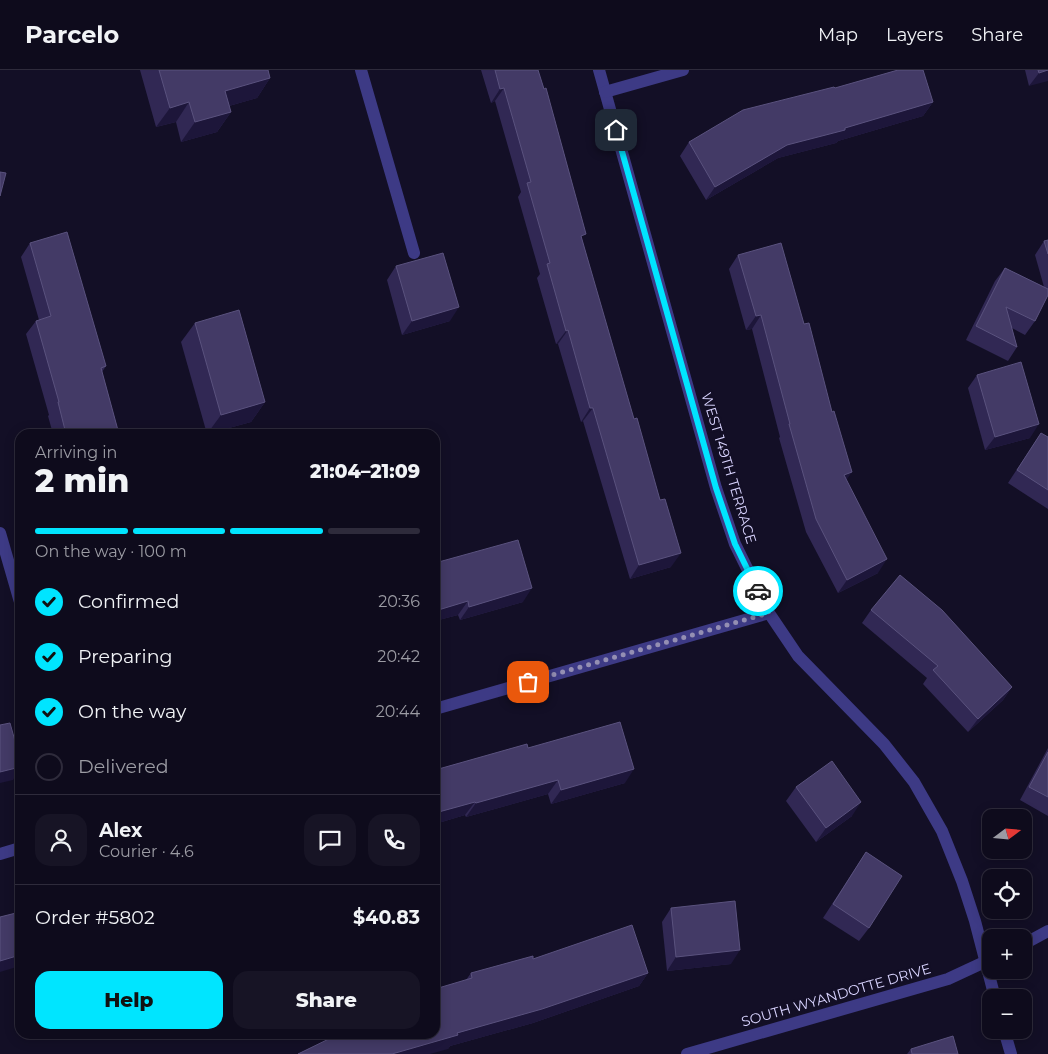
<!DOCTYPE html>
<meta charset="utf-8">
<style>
body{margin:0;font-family:Montserrat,sans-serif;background:#171425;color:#f1f3f6;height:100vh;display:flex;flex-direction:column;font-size:19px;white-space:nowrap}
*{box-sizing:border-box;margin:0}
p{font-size:16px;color:#9b9ba3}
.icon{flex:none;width:28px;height:28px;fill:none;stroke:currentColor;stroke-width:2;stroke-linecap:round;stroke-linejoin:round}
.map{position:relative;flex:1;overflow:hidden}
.drawer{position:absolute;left:15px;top:359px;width:425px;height:610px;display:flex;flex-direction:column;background:#0e0b1c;border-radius:15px;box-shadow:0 2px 12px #0003,0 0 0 1px #2e2b3b}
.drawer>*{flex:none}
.needle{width:32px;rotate:74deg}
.buttons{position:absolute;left:982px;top:739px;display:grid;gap:10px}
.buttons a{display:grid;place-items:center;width:50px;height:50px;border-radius:10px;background:#0e0b1c;box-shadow:0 2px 12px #0003,0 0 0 1px #2e2b3b;font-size:25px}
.pin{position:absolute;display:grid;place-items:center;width:42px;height:42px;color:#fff;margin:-21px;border-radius:10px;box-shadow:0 2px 8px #0006}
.courier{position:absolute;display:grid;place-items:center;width:50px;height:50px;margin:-25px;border:4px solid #00e5ff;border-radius:50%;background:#fff;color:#222;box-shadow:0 1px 6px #0007}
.summary em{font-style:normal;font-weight:800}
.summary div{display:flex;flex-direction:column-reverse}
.summary{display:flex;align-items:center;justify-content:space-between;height:85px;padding:0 20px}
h1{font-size:32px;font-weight:800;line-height:38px}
.bar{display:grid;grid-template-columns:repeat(4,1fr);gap:8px 5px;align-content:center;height:60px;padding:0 20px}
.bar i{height:6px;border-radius:4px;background:#2e2b3b}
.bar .current{background:#00e5ff}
.bar p{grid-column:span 4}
.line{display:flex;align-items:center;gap:12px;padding:0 20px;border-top:1px solid #2e2b3b}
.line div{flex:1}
.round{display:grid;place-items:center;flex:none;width:52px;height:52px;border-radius:15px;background:#171425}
ol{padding:0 20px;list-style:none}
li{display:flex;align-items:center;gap:15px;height:55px}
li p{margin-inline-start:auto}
li .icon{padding:5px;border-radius:50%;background:#00e5ff;color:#111;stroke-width:4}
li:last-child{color:#9b9ba3}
li i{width:28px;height:28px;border:2px solid #2e2b3b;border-radius:50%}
.cta{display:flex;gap:10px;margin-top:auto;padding:10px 20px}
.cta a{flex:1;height:58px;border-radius:15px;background:#00e5ff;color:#111;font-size:20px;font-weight:800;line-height:58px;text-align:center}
.cta a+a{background:#171425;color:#f1f3f6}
header{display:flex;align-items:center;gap:30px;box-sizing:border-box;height:70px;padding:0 25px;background:#0e0b1c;border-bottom:1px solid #2e2b3b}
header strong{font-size:24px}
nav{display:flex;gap:28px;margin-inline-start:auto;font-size:18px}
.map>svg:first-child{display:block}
</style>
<header>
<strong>Parcelo</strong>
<nav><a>Map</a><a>Layers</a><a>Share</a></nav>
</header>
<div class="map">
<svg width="1048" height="984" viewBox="0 0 1048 984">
<rect width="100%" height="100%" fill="#130f26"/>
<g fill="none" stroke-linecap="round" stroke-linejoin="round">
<!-- minor -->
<g stroke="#3d3a85" stroke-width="12">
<path d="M361 0 414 183"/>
<path d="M599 0 716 418 735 474 769 543 798 586 884 674 914 712 942 761 962 811 975 851 995 928"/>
<path d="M605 22 683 0"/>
<path d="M0 463 20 532"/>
<path d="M435 639 769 543"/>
<path d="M0 784 20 778"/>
<path d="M1024 874 1048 861"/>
<path d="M1004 960 1011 984"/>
<path d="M687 984 948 909 991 889"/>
</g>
</g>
<!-- wall -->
<g fill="#312854">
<path d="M140 0H268L270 8 257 28 229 36 231 42 217 62 181 72 176 52 156 57Z"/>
<path d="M481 0H538L565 87V88L582 170 671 497 630 509 583 351 581 352 558 274H556L537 208 540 204 518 127 521 122 495 31 491 33Z"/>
<path d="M1025 0H1048L1029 16Z"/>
<path d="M835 18 933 32 923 46 838 71 836 73 778 88 706 130 680 86 689 72Z"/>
<path d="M1048 170V225L1035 251 1025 265 1012 258 1017 277 1008 291 966 270 995 211 1005 198 1044 217 1035 185 1044 171Z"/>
<path d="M30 173 106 296 102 302 119 364H53L48 346 49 345 26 264 36 251 39 250 21 187Z"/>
<path d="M738 185 846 410 878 503 838 523 806 462 779 368 780 367 752 259 746 260 729 199Z"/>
<path d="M396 196 450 251 402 265 387 210Z"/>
<path d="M195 253 265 332 251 352 207 364 181 272Z"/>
<path d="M977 305 1030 368 985 380 968 318Z"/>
<path d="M1041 363 1048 367V439L1008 413Z"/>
<path d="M435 493 523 532 460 550 458 545 435 551Z"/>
<path d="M871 540 1012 617 1003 630 968 662 923 614 927 608 862 553Z"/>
<path d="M528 678 625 713 551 734 548 724 466 747 465 745 435 754V700Z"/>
<path d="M1048 678V746L1020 730Z"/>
<path d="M796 717 852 746 816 772 786 731Z"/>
<path d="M866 782 869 858 859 871 823 848Z"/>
<path d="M671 838 731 894 667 901 662 852Z"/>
<path d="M533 889 648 903 639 916 533 953 450 976 448 979 466 910 471 903Z"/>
<path d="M911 979 958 984H907Z"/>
</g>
<!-- shaded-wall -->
<g fill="#1d163a">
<path d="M1048 0V11L1029 16 1039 3Z"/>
<path d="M270 8 257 28 211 41 225 21Z"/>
<path d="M504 18 495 31 491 33 500 19Z"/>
<path d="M189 32 176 52 156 57 170 38Z"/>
<path d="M933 32 923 46 838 71 836 73 778 88 706 130 715 117 787 75Z"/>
<path d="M231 42 217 62 181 72 195 52Z"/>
<path d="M459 237 450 251 402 265 412 251Z"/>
<path d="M761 245 752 259 746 260 756 246Z"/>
<path d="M568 260 558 274H556L566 261Z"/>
<path d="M265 332 251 352 207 364 221 345Z"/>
<path d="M590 338H593L583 351 581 352Z"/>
<path d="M1039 354 1030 368 985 380 995 367Z"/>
<path d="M852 402 842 416 844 405Z"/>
<path d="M681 483 671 497 630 509 639 495Z"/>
<path d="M887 489 878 503 838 523 847 510Z"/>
<path d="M532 518 523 532 460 550 469 537Z"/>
<path d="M468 531 458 545 435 551V541Z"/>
<path d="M1012 617 1003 630 968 662 978 649Z"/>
<path d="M20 697V699L13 710 0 713V702Z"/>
<path d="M634 699 625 713 551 734 561 720Z"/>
<path d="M558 710 548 724 466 747 476 733Z"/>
<path d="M475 732 465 745 435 754V743Z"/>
<path d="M861 732 852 746 816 772 826 758Z"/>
<path d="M740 880 731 894 667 901 676 887Z"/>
<path d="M20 885V896L0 902V891Z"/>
<path d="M648 903 639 916 533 953 450 976 448 979 430 984H392Z"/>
</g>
<!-- building -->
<g fill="#433a66" stroke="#5a527e">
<path d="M159 0H268L270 8 225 21 231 42 195 52 189 32 170 38Z"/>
<path d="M495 0H538L544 19 546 18 586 164 581 166 634 349 637 348 660 430 665 429 681 483 639 495 593 338H590L568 260 566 261 547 194 550 193 527 113 531 112 504 18 500 19Z"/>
<path d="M898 0H923L933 32 845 58V60L787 75 715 117 689 72 743 40 834 17 835 18Z"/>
<path d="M1038 0H1048L1039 3Z"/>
<path d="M0 102 6 103 0 126Z"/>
<path d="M67 162 106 296 101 298 119 364H66L58 332H59L36 251 51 246 30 173Z"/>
<path d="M1048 170V184L1044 171Z"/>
<path d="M781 173 804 254 809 253 832 342 834 341 852 402 844 405 887 489 847 510 816 449 789 354H790L761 245 756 246 738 185Z"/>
<path d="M443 183 459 237 412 251 396 196Z"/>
<path d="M1005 198 1048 219V225L1035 251 1006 237 1017 277 976 256Z"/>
<path d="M239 240 265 332 221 345 195 253Z"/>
<path d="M1021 292 1039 354 995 367 977 305Z"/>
<path d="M1041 363 1048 367V420L1017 400Z"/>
<path d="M518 470 532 518 469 537 468 531 435 541V493Z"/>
<path d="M900 505 942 540 1012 617 978 649 933 600 938 596 871 540Z"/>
<path d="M620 652 634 699 561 720 558 710 476 733 475 732 435 743V700L527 674 528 678Z"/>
<path d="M10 653 20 689V697L0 702V655Z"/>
<path d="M1048 682V727L1029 717Z"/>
<path d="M832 691 861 732 826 758 796 717Z"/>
<path d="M866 782 902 806 869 858 833 834Z"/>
<path d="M735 831 740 880 676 887 671 838Z"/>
<path d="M20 842V885L0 891V847Z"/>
<path d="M632 855 648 903 542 939 457 963 458 965 392 984H298L339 964H435V919L472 908 471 903 533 886V889Z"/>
<path d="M953 966 958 984H912L911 979Z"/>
</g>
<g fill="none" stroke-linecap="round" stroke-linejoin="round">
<!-- done -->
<path stroke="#948fb3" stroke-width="5" stroke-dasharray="0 9" d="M528 612 769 543 758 521"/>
<!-- route -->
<path stroke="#00e5ff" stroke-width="6" d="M616 60 716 418 735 474 758 521"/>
</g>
<g text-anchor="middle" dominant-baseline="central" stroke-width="4.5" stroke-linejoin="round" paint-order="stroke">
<!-- street labels -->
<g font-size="14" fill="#d9d4ff" stroke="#130f26">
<text transform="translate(729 398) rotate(73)">WEST 149TH TERRACE</text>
<text transform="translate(836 925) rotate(-16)">SOUTH WYANDOTTE DRIVE</text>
</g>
</g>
</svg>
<div class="buttons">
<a><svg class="needle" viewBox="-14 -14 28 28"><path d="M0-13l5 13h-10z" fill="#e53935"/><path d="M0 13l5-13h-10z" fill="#9b9ba3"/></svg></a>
<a><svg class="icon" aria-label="locate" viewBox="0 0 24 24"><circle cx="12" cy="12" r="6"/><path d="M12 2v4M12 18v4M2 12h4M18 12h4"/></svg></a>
<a>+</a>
<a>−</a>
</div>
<div class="pin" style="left:528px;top:612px;background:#ea580c"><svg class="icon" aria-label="bag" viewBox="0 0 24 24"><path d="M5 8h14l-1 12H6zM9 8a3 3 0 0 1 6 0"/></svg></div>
<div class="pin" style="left:616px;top:60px;background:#1f2937"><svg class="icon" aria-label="home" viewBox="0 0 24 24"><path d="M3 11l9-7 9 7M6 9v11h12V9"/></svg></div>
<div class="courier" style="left:758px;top:521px"><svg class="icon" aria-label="car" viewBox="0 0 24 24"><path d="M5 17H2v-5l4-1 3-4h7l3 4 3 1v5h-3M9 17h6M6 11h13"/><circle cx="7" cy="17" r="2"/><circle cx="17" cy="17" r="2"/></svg></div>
<section class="drawer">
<div class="summary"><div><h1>2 min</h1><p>Arriving in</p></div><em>21:04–21:09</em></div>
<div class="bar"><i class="current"></i><i class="current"></i><i class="current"></i><i></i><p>On the way · 100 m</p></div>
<ol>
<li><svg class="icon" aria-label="check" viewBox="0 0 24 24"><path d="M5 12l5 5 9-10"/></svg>Confirmed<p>20:36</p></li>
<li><svg class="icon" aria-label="check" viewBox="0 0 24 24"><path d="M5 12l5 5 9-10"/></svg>Preparing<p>20:42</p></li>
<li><svg class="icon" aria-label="check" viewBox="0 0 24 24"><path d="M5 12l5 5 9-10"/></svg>On the way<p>20:44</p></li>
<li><i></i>Delivered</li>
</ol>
<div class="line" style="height:90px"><a class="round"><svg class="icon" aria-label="person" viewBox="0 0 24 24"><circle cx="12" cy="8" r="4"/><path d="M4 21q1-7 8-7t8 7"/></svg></a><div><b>Alex</b><p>Courier · 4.6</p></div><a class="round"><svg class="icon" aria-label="chat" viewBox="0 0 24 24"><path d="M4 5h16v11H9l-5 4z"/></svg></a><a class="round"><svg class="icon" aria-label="phone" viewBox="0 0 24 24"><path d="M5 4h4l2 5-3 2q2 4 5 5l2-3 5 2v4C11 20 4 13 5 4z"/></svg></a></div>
<div class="line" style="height:65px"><div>Order #5802</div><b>$40.83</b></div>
<div class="cta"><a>Help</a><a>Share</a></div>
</section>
</div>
